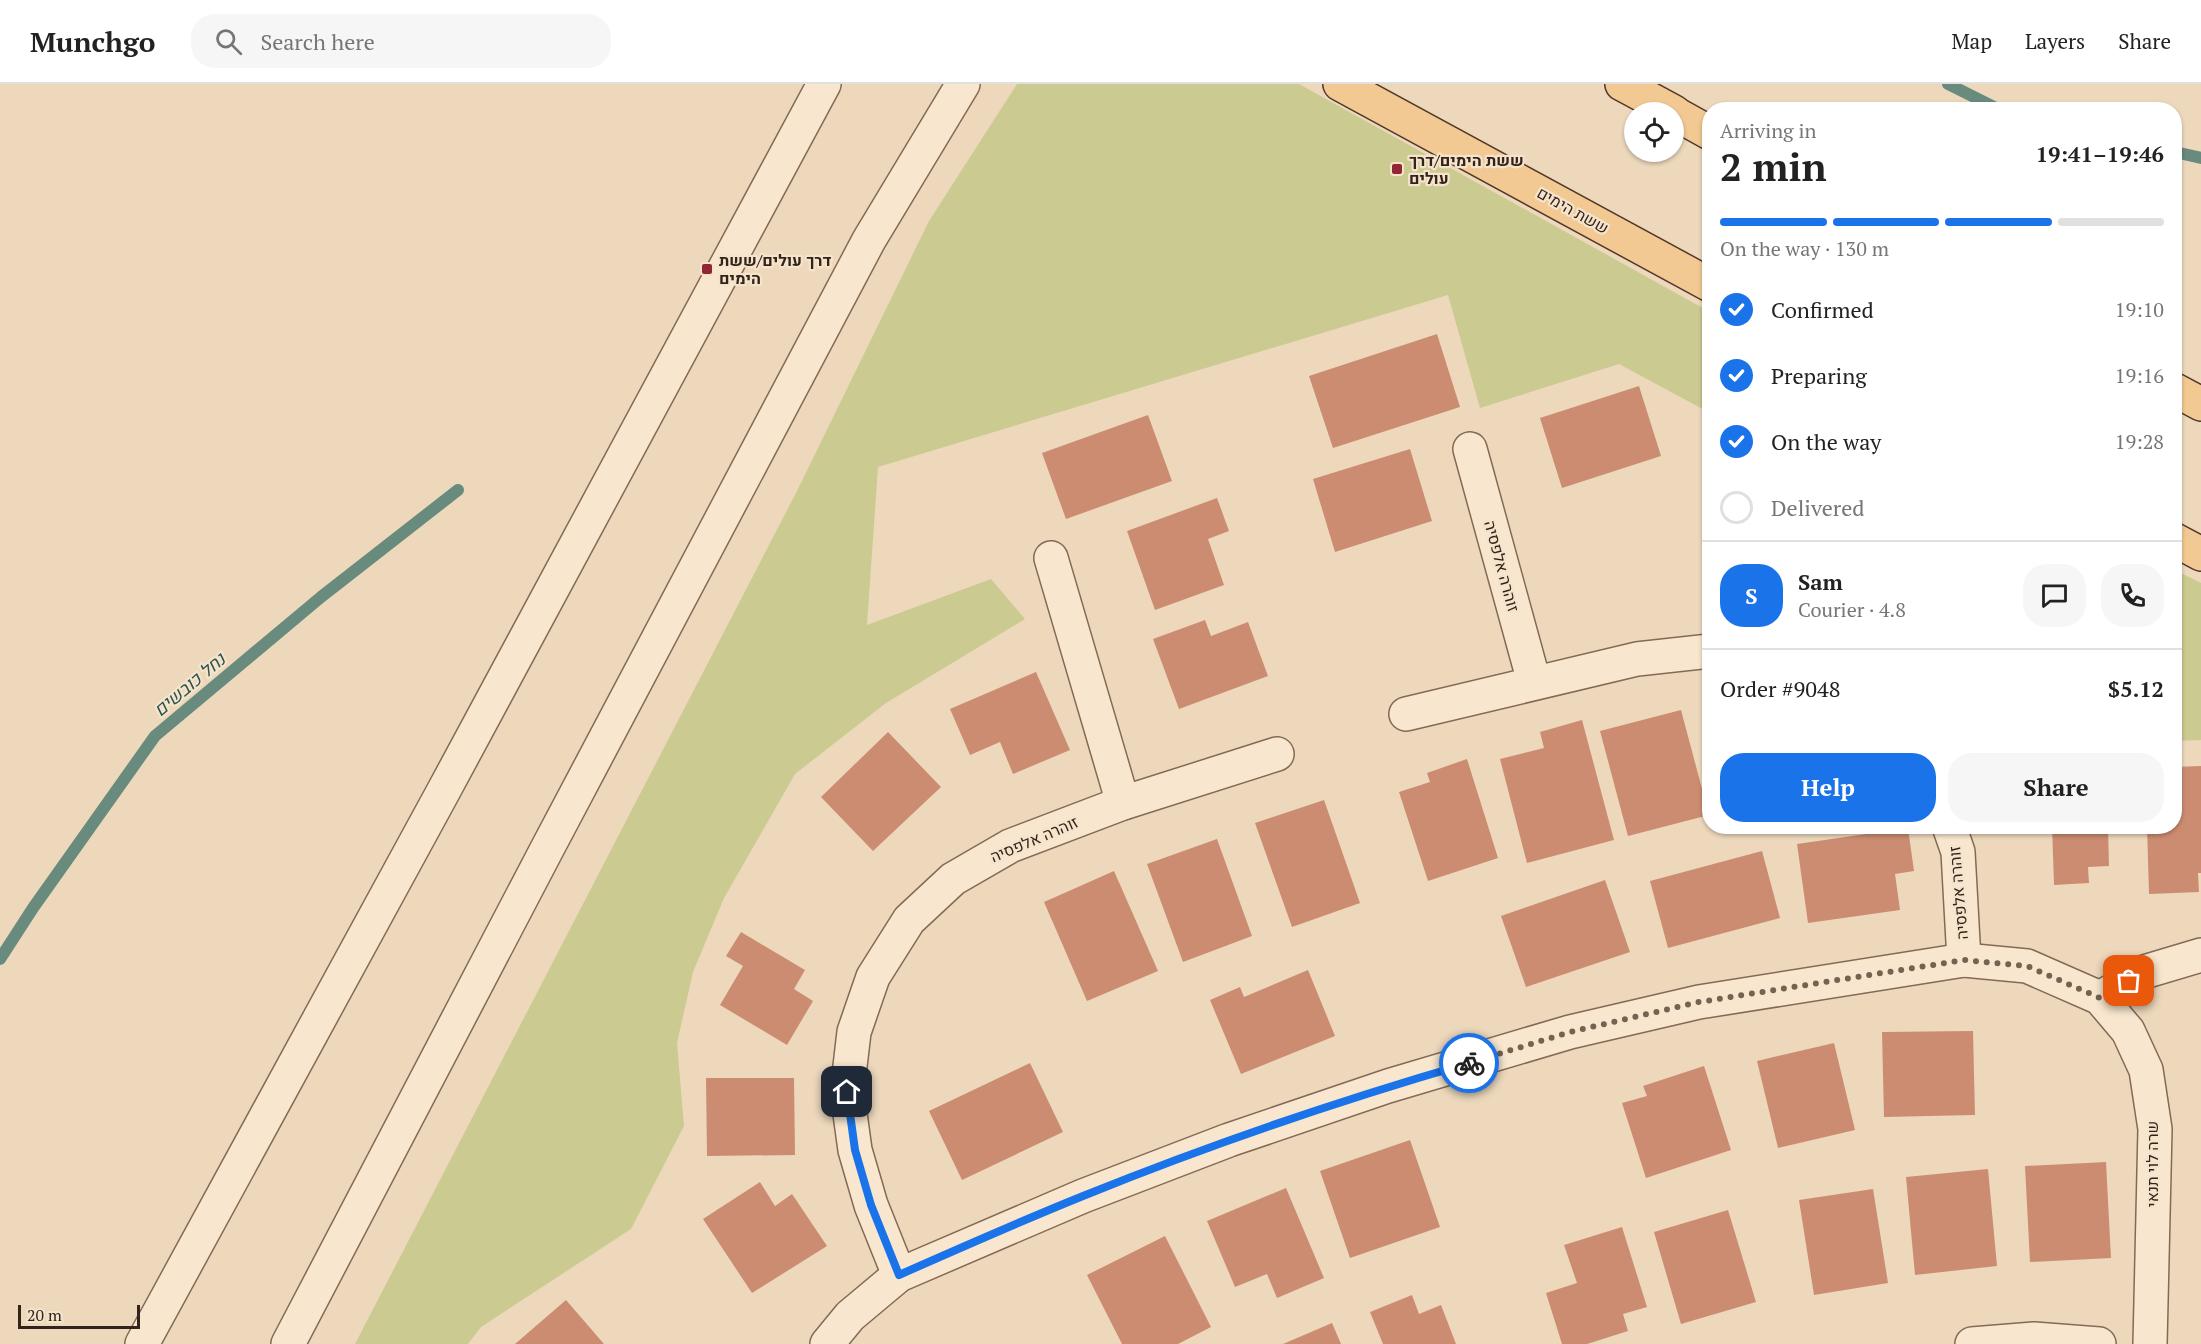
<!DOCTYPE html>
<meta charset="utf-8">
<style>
body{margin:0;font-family:"PT Serif",Heebo,serif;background:#f6f6f6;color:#222;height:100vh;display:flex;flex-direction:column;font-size:22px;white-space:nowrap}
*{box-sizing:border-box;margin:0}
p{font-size:20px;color:#767676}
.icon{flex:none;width:33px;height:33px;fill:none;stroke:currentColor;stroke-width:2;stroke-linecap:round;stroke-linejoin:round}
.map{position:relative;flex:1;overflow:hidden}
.sheet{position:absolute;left:1702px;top:18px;width:480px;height:732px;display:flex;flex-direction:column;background:#fff;border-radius:24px;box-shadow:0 2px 4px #0004}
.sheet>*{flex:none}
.tools{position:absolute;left:1624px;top:18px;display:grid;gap:12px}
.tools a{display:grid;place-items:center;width:60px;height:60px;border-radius:50%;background:#fff;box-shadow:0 2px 4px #0004;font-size:30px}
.scale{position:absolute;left:18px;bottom:15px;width:122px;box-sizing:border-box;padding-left:6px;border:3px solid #33241b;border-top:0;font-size:16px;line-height:21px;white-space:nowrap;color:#33241b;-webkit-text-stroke:4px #f5e4cb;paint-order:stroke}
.pin{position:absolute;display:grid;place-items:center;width:51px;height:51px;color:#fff;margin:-26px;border-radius:12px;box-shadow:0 3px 9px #0006}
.courier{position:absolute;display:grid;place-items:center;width:60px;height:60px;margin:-30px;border:4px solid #1a73e8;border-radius:50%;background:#fff;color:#222;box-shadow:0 2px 8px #0007}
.headline em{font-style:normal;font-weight:800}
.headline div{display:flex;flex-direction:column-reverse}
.headline{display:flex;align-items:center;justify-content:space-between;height:102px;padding:0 18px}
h1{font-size:39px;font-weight:800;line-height:45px}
.bar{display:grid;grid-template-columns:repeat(4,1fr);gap:9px 6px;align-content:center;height:72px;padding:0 18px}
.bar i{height:8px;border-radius:4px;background:#e0e0e0}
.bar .on{background:#1a73e8}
.bar p{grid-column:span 4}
.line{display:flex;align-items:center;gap:15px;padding:0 18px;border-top:2px solid #e0e0e0}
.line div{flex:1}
.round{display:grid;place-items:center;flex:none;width:63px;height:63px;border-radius:24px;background:#f6f6f6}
ol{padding:0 18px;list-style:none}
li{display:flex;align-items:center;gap:18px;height:66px}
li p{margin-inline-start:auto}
li .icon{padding:6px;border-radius:50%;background:#1a73e8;color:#fff;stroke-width:4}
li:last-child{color:#767676}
li i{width:33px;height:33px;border:3px solid #e0e0e0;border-radius:50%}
.action{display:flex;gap:12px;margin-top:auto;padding:12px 18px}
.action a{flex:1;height:69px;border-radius:24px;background:#1a73e8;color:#fff;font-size:24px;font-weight:800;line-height:69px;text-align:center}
.action a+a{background:#f6f6f6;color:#222}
header{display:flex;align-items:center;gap:36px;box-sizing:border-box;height:84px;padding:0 30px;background:#fff;border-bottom:2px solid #e0e0e0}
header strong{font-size:28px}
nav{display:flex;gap:33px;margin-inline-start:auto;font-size:21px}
.search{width:420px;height:54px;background:#f6f6f6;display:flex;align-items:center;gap:15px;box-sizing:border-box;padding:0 21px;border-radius:24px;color:#767676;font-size:22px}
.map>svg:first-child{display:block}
</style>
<header>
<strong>Munchgo</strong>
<div class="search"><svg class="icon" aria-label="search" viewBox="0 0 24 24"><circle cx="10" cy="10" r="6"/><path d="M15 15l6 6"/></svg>Search here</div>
<nav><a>Map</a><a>Layers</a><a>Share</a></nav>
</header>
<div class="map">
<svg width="2201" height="1260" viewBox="0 0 2201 1260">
<rect width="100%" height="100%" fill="#edd8bc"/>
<!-- green -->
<g fill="#cbca90">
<path d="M1017 0H1299L1710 228V329L1619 280 1480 324 1448 211 878 383 867 541 991 495 1025 535 886 619 795 690 724 814 693 888 677 959 684 1042 631 1145 481 1243 468 1260H355L797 407 929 137Z"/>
<path d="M2175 486 2201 499V656L2175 657Z"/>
</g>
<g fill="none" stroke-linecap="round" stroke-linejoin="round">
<!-- stream -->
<g stroke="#688b7e" stroke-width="12">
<path d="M1948 0 2000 26"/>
<path d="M2175 68 2201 74"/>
<path d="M0 875 33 824 155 652 321 513 458 406"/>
</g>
</g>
<!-- building -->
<g fill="#cc8c71">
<path d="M1437 250 1460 323 1333 364 1309 292Z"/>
<path d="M1639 302 1661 372 1562 404 1540 334Z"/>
<path d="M1148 331 1172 397 1066 435 1042 369Z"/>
<path d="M1410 365 1432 437 1335 468 1313 395Z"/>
<path d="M1217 414 1229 447 1208 455 1224 501 1155 526 1127 447Z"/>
<path d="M1205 536 1211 552 1248 538 1268 592 1179 625 1153 555Z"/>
<path d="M1036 588 1070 666 1013 690 1000 658 970 671 950 625Z"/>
<path d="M1681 626 1709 731 1628 752 1600 647Z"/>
<path d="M1582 636 1614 756 1527 779 1500 675 1544 664 1540 648Z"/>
<path d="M888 648 941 703 873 767 821 713Z"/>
<path d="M1467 675 1498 774 1428 797 1399 708 1430 698 1427 689Z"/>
<path d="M2201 682V789H2198L2199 808 2149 810 2147 742H2175V683Z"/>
<path d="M1324 716 1360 819 1292 843 1255 739Z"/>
<path d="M2052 742H2108L2109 782 2088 783 2089 799 2054 801Z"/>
<path d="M1908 744 1914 787 1895 790 1900 826 1808 839 1797 760Z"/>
<path d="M1217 755 1252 852 1183 878 1147 780Z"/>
<path d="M1762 767 1780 834 1668 864 1650 797Z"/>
<path d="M1114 787 1158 887 1087 917 1044 818Z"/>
<path d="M1605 796 1630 868 1526 903 1501 832Z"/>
<path d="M741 848 805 886 794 905 813 917 787 961 720 921 743 882 726 872Z"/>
<path d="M1308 886 1335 952 1241 990 1210 916 1240 903 1244 913Z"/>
<path d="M1973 947 1975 1031 1884 1033 1882 948Z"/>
<path d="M1834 959 1855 1046 1778 1064 1757 977Z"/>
<path d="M1030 979 1063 1048 962 1096 929 1027Z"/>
<path d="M1704 982 1731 1066 1646 1094 1622 1019 1647 1012 1643 1002Z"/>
<path d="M706 994H794L795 1071 707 1072Z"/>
<path d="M1410 1056 1440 1143 1350 1174 1320 1087Z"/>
<path d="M2106 1078 2111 1174 2030 1178 2025 1082Z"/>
<path d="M1988 1085 1997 1182 1915 1191 1906 1093Z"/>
<path d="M760 1098 775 1122 792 1110 827 1162 752 1209 703 1135Z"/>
<path d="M1286 1104 1324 1194 1277 1214 1267 1190 1235 1203 1207 1137Z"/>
<path d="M1873 1105 1888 1199 1814 1211 1799 1116Z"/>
<path d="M1728 1126 1756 1218 1681 1240 1654 1148Z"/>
<path d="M1622 1143 1647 1223 1623 1230 1628 1247 1587 1260H1562L1546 1209 1577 1199 1564 1161Z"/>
<path d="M1165 1152 1211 1243 1178 1260H1122L1087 1191Z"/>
<path d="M1412 1211 1419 1230 1441 1221 1456 1260H1383L1370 1228Z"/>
<path d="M566 1216 604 1260H515Z"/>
<path d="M1332 1239 1341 1260H1283Z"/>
</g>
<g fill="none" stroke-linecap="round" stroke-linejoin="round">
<!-- minor casing -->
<g stroke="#846956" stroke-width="36">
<g id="minor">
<path d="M1470 365 1534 598"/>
<path d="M1051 474 1123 719"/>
<path d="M1406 630 1637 575 1710 567"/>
<path d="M1949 742 1958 768 1964 876"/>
<path d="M2100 914 2144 888 2201 871"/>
<path d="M899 1191 871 1121 855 1066 847 1008 854 948 873 893 909 836 953 795 1010 762 1123 719 1277 670"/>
<path d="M142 1260 443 708 824 0"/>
<path d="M288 1260 547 765 869 156 963 0"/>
<path d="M827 1260 850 1232 899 1191 1083 1112 1229 1056 1388 1002 1570 948 1699 918 1964 876 2027 882 2100 914 2128 947 2146 986 2155 1045 2150 1260"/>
<path d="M1972 1260 2034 1255 2099 1260"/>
</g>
</g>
<!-- major casing -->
<g stroke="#51382a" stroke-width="36">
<g id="major">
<path d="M1340 0 1710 201"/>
<path d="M1622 0 1674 28"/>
<path d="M1674 29 1710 49"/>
<path d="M2175 306 2201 320"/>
<path d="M2175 456 2201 470"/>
</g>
</g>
<!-- minor -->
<use href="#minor" stroke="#f8e7ce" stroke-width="33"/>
<!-- major -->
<use href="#major" stroke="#f2c992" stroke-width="33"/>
</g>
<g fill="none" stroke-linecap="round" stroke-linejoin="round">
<!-- done -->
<path stroke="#746353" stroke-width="6" stroke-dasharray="0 10.8" d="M1469 979 1570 948 1699 918 1964 876 2027 882 2100 914 2129 897"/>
<!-- route -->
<path stroke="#1a73e8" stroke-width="8" d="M847 1008 855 1066 871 1121 899 1191C960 1164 1021 1137 1083 1112 1209 1061 1338 1017 1469 979"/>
</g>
<!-- markers -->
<g fill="#932634" stroke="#f5e4cb" stroke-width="2">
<rect x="1391" y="79" width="12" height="12" rx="3"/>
<rect x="701" y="179" width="12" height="12" rx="3"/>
</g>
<g text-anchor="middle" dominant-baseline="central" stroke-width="4.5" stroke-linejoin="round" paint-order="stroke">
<!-- poi labels -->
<g font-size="16" font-weight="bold" fill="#33241b" stroke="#f5e4cb" text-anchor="start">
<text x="1409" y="76">ששת הימים/דרך<tspan x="1409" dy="18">עולים</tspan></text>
<text x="719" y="176">דרך עולים/ששת<tspan x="719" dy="18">הימים</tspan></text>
</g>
<!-- street labels -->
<g font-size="16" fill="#33241b" stroke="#f5e4cb">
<text transform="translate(1573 126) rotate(29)">ששת הימים</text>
<text transform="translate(1502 482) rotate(75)">זוהרה אלפסיה</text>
<text transform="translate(1034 755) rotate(-23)">זוהרה אלפסיה</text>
<text transform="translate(1958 809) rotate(-95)">זוהרה אלפסיה</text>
<text transform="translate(2152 1080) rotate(-90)">שרה לוי תנאי</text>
</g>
<!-- water labels -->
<g font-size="18" font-style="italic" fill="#2a534c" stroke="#f5e4cb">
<text transform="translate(189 600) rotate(-40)">נחל כובשים</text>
</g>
</g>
</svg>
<div class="tools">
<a><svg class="icon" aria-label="locate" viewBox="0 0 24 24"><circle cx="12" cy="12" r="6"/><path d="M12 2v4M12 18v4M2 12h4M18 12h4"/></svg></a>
</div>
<div class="scale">20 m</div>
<div class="pin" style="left:2129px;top:897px;background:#ea580c"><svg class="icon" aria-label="bag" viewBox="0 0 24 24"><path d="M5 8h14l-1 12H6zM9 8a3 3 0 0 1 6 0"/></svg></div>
<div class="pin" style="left:847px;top:1008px;background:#1f2937"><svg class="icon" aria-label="home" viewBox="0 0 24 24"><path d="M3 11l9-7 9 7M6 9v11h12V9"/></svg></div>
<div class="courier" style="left:1469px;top:979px"><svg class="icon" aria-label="bike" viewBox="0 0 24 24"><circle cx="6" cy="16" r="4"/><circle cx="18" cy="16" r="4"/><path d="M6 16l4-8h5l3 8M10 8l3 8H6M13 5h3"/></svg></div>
<section class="sheet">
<div class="headline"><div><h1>2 min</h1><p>Arriving in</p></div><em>19:41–19:46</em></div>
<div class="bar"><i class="on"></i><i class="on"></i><i class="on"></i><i></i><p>On the way · 130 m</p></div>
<ol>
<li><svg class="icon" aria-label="check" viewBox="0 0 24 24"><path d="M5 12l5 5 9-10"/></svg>Confirmed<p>19:10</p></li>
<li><svg class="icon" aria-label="check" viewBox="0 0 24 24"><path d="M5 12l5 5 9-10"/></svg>Preparing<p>19:16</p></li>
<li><svg class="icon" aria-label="check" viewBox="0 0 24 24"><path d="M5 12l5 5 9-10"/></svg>On the way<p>19:28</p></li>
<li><i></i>Delivered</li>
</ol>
<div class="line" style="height:108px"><b class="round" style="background:#1a73e8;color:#fff">S</b><div><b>Sam</b><p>Courier · 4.8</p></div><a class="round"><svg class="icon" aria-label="chat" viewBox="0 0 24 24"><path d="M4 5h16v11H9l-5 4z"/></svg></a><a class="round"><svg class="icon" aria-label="phone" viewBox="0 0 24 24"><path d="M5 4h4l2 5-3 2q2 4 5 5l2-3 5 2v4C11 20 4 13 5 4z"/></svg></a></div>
<div class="line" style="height:78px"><div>Order #9048</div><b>$5.12</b></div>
<div class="action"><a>Help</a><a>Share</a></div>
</section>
</div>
